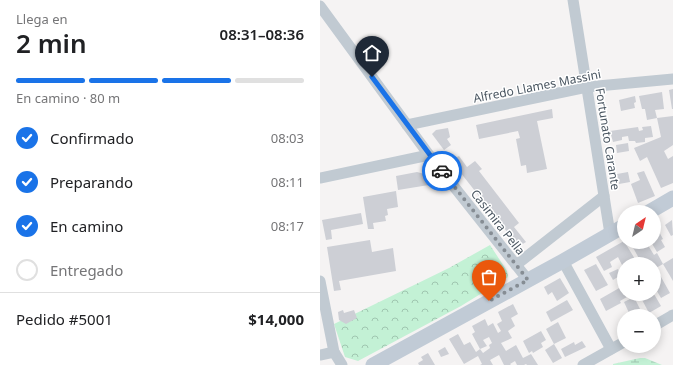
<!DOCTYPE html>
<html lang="es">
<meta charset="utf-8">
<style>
body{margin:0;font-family:"Noto Sans",sans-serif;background:#f2f2f2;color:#202124;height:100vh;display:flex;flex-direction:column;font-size:15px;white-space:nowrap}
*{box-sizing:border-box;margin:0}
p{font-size:13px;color:#757577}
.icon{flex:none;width:22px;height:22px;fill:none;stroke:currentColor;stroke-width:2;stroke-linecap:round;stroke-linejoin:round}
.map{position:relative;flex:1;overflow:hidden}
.sheet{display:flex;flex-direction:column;background:#fff;width:320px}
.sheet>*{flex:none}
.needle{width:26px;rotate:35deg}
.buttons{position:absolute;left:297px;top:205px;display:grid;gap:8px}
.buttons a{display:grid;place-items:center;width:44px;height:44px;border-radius:50%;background:#fff;box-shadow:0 2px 10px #0003;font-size:20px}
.pin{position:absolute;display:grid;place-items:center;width:34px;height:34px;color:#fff;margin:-41px -17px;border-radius:50% 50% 50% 0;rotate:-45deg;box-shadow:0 0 4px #0007}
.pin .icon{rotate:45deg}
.courier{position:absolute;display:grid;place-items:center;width:40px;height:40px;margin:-20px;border:3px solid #1a73e8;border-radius:50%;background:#fff;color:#222;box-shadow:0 1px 5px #0007}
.overview em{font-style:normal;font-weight:600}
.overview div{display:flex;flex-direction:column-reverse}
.overview{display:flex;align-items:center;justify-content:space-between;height:68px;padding:0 16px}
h1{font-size:26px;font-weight:600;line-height:30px}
.bar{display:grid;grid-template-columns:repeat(4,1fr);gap:6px 4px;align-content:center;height:48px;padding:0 16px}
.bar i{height:5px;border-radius:3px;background:#e0e0e0}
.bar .selected{background:#1a73e8}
.bar p{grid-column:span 4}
.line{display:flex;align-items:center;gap:10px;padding:0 16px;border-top:1px solid #e0e0e0}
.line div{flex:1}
ol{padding:0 16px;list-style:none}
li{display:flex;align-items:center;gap:12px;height:44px}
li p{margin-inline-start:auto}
li .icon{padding:4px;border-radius:50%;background:#1a73e8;color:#fff;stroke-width:4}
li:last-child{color:#757577}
li i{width:22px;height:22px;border:2px solid #e0e0e0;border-radius:50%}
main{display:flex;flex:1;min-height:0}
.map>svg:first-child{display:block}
</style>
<main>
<section class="sheet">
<div class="overview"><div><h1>2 min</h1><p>Llega en</p></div><em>08:31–08:36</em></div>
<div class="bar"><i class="selected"></i><i class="selected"></i><i class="selected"></i><i></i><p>En camino · 80 m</p></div>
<ol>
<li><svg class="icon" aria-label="check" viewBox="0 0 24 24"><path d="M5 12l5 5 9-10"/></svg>Confirmado<p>08:03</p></li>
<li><svg class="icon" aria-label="check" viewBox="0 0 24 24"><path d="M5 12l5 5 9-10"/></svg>Preparando<p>08:11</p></li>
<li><svg class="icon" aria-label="check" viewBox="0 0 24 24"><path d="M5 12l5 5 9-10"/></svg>En camino<p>08:17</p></li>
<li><i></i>Entregado</li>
</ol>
<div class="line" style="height:52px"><div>Pedido #5001</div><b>$14,000</b></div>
</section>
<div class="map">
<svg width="353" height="365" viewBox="0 0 353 365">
<defs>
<pattern id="wetland-marsh" width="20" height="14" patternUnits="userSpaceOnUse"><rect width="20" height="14" fill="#c3f1d5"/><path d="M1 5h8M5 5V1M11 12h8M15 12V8" fill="none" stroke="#a0c6b0"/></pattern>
<pattern id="park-crowns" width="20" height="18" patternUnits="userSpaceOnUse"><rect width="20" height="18" fill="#c3f1d5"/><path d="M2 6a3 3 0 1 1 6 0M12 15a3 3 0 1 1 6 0" fill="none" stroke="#a0c6b0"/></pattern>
</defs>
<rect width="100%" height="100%" fill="#f5f3f3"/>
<!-- wetland -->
<path fill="url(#wetland-marsh)" d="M320 358H325L342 365H293V364Z"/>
<!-- park -->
<path fill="url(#park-crowns)" d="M170 245 187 271 188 277 141 306 38 361 25 357 14 324 129 268Z"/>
<!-- building -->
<g fill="#cdcfd5" fill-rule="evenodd">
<path d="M353 89V109H352L349 90Z"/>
<path d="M342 92 344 109 335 110 337 118 327 120 325 109H322L319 96Z"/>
<path d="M315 96 316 102 314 103 315 108 301 111 299 100Z"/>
<path d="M232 109 233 118 217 121 227 169 207 173 206 165 201 166 196 139 200 138 198 131 159 139 156 125Z"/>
<path d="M353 116V145L344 151 348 159 353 156V183L341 188 327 157 320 161 314 148 341 137 337 118Z"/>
<path d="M331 126 333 137 325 138V142L316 143 315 141H309L308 136 302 137V140L293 142 290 131 318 127 319 131 323 130 322 127Z"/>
<path d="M128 128 130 137 127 139 131 145 124 150 112 134 116 130Z"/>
<path d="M308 143 309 151 297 153 296 145Z"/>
<path d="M133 155 135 158 139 156 147 167 155 161 162 169 159 171 199 223 194 227 206 242 201 245 196 243 129 158Z"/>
<path d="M324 171 335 196 318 203 311 184 320 180 317 173Z"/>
<path d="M97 172 108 175 115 184 78 190 76 176Z"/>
<path d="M308 172 310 182 299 184 297 174Z"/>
<path d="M76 191 78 207 67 209 68 215 65 216 66 221 53 223 54 229H48L43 197Z"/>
<path d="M41 213 43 224 11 230 12 239 6 240 2 220Z"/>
<path d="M352 220 353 235 351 236 345 225Z"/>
<path d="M337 228 343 239 341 240 345 247 337 252 331 242H334V229Z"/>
<path d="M50 240 52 252 73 248 76 271 19 281 21 290 14 291 7 247Z"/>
<path d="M304 241 318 264H304V269L298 257 290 262 292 267 284 271 276 257Z"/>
<path d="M310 242H319L320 244 324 242H326L334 255 337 253 343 264 336 268 350 293 341 298 334 286V264H322Z"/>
<path d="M353 258V281L343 264Z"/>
<path d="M276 264 288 285 276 291 264 270Z"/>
<path d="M298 269 301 275 293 280 289 273Z"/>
<path d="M240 278 249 293 237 301 232 292 228 295 224 287Z"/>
<path d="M301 287 304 291V294H305L307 297 300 301 301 303 286 311 280 299Z"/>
<path d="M319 294H334L341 306 329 313Z"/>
<path d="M314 297 320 309 310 315 304 302Z"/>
<path d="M247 300 253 310 231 322 226 312Z"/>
<path d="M193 304 198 314 191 318 195 326 188 331 192 338 181 343 186 351 196 345 203 358 211 354 218 365H207L206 364 204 365H197L195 361 190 364 191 365H184L179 355 170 360 173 365H160L162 364 158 356 144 364 129 339 138 334 144 345 150 342 156 352 160 349 152 334 155 332 152 326 165 319 168 326 173 323 178 333 181 331 177 324 182 321 178 312ZM169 337 172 343 169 345 170 348 163 353 160 349 167 346 163 340Z"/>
<path d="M23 310 24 313 34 310 37 318 26 324 19 320 18 312Z"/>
<path d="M238 322 246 338 234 344 226 329Z"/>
<path d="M221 331 226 340 221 343 223 347 213 353 212 351 209 353 203 341Z"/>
<path d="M262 341 266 347 245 357 241 349 254 342 255 345Z"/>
<path d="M234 344 242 358 233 363 225 350Z"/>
<path d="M125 347 129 354 121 357 118 351Z"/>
<path d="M108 353 115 365H99L98 363 103 360 101 357Z"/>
</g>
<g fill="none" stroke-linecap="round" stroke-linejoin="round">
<!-- minor -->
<g stroke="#c1cad2" stroke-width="11">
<path d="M253 0 290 234"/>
<path d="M0 6 109 155 208 280"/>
<path d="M87 125 267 87 353 79"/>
<path d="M0 178 109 155"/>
<path d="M243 261 291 349"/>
<path d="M196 265 284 196"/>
<path d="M0 281 14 352 22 365"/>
<path d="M334 326 353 315"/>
<path d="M0 355 14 352"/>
<path d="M263 365 304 342"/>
</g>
<!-- secondary -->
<g stroke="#c1cbd6" stroke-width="15">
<path d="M329 212 353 198"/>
<path d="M53 365 243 261 304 226"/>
</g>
</g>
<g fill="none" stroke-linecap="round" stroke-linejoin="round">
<!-- done -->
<path stroke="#868d94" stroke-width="4" stroke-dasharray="0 7.2" d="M122 171 208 280 169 301"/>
<!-- route -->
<path stroke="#1a73e8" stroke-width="5" d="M52 77 122 171"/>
</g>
<g text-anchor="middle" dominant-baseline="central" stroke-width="3" stroke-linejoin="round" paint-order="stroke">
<!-- street labels -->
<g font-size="12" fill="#4a5661" stroke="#fff">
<text transform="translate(217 86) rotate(-11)">Alfredo Llames Massini</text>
<text transform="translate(288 139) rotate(81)">Fortunato Carante</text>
<text transform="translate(178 222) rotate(52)">Casimira Pella</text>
</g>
</g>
</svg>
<div class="buttons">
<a><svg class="needle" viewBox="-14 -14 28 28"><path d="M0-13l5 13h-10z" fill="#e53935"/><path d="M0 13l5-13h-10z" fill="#757577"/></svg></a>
<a>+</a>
<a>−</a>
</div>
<div class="pin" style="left:169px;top:301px;background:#ea580c"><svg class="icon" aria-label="bag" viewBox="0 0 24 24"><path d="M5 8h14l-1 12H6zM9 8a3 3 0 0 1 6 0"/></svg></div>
<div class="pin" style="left:52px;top:77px;background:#1f2937"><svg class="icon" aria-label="home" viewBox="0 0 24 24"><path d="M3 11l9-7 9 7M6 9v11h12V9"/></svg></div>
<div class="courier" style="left:122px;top:171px"><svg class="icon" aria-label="car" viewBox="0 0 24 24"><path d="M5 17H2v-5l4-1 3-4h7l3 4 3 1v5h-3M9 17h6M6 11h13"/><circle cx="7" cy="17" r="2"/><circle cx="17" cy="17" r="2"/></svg></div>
</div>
</main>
